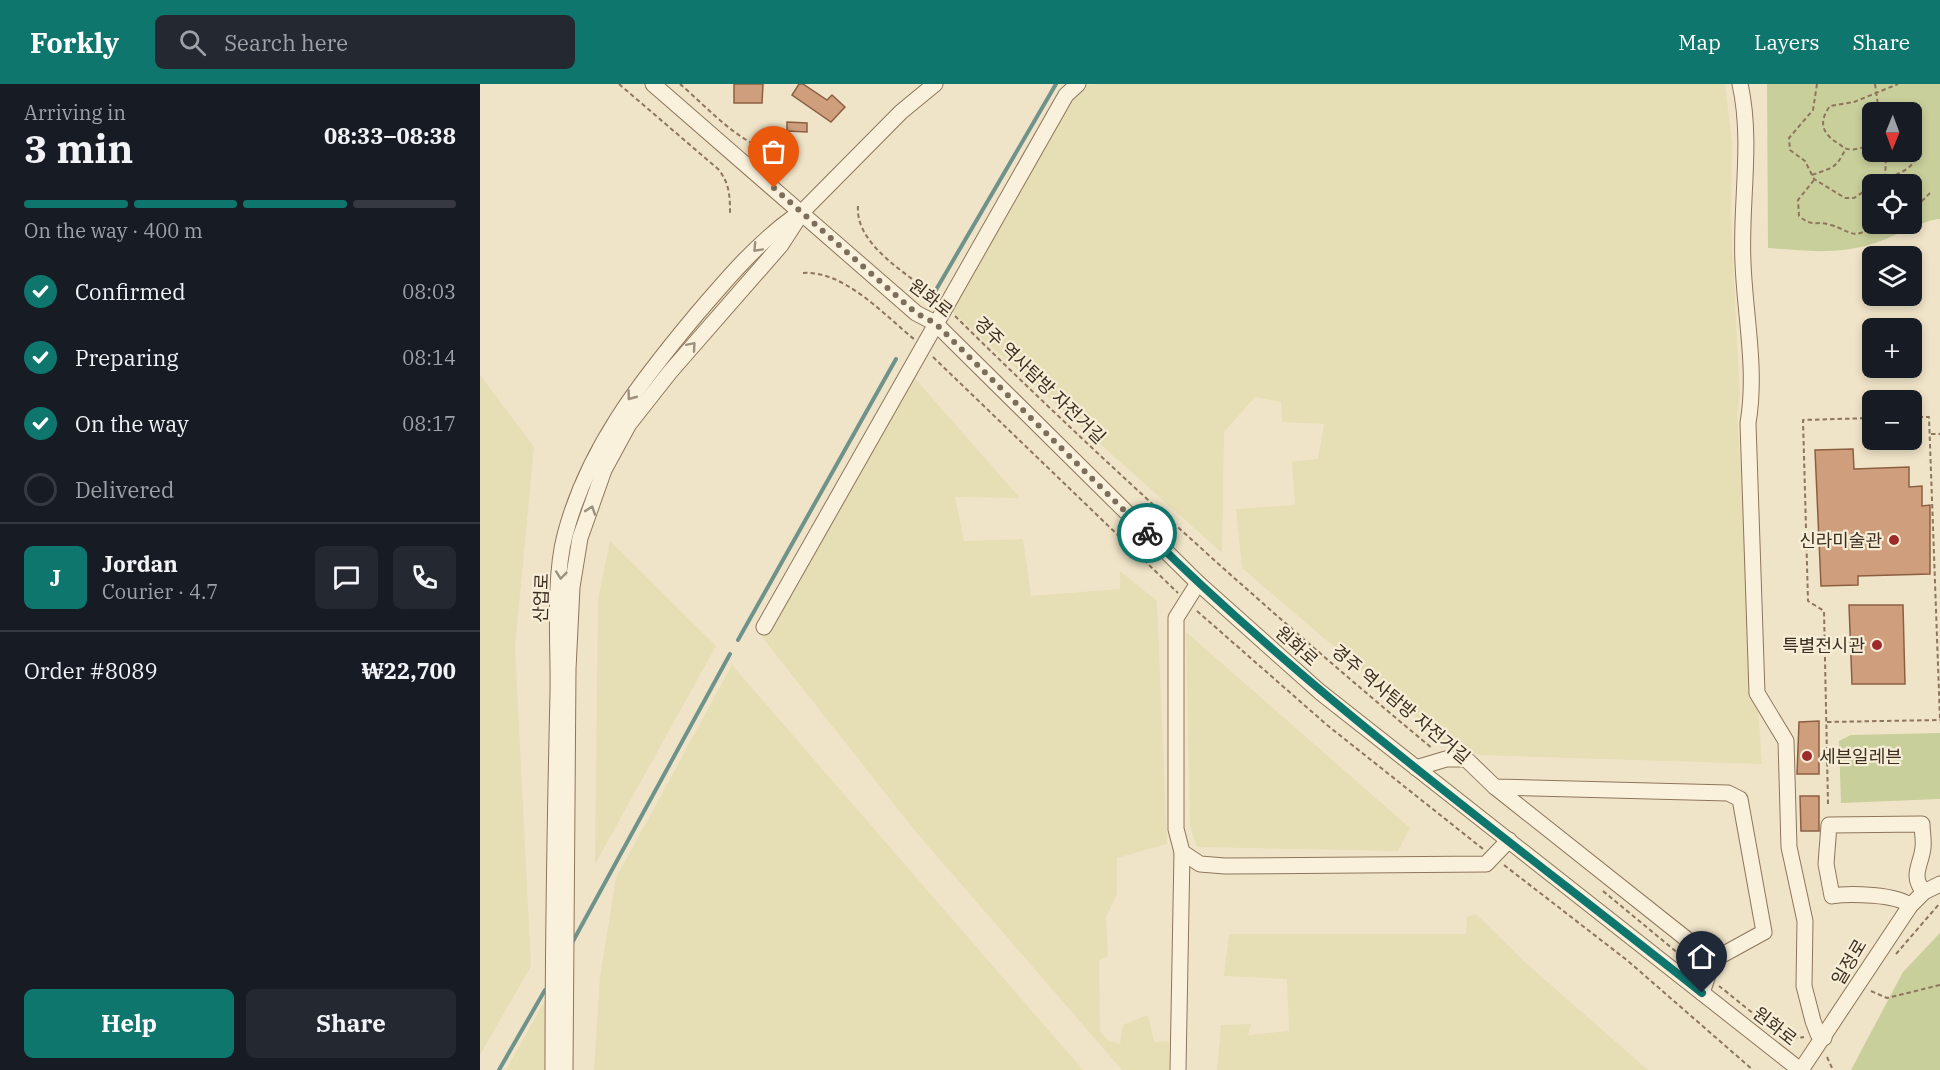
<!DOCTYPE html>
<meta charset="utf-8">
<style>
body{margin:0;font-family:"IBM Plex Serif","Noto Sans KR",serif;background:#242831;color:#f1f3f6;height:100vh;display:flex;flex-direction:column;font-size:22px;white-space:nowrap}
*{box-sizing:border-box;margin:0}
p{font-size:20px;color:#9ea1a6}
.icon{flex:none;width:33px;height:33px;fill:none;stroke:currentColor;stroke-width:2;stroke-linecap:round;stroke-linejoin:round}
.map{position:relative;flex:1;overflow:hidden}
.panel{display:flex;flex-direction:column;background:#171b24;width:480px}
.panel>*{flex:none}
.needle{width:39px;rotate:181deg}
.fabs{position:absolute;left:1382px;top:18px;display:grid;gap:12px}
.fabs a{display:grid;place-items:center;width:60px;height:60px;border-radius:9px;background:#171b24;box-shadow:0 3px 9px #0003;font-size:30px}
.pin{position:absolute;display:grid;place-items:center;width:51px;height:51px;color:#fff;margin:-62px -26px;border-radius:50% 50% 50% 0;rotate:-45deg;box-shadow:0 0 6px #0007}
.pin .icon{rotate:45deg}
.courier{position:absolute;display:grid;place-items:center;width:60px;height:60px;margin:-30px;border:4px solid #0f766e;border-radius:50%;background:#fff;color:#222;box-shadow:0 2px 8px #0007}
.head em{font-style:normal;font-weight:800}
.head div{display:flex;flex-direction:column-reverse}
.head{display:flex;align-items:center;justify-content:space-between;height:102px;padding:0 24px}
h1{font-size:39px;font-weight:800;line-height:45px}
.bar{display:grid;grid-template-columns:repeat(4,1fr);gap:9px 6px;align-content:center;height:72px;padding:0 24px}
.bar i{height:8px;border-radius:4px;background:#363941}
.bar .selected{background:#0f766e}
.bar p{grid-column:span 4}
.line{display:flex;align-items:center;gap:15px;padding:0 24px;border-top:2px solid #363941}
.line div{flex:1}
.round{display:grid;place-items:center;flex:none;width:63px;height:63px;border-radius:9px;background:#242831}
ol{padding:0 24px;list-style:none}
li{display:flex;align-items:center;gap:18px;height:66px}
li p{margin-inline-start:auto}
li .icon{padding:6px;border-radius:50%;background:#0f766e;color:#fff;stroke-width:4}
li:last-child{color:#9ea1a6}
li i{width:33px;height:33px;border:3px solid #363941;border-radius:50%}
.button{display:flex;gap:12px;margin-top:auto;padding:12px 24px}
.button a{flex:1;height:69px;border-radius:9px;background:#0f766e;color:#fff;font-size:24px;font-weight:800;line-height:69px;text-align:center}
.button a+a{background:#242831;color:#f1f3f6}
header{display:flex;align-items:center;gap:36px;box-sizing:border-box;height:84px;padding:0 30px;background:#0f766e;color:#fff}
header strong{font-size:28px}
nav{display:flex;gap:33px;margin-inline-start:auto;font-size:21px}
.search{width:420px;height:54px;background:#242831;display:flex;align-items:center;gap:15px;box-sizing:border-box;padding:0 21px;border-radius:9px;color:#9ea1a6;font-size:22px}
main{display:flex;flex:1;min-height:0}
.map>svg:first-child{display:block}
</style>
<header>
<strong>Forkly</strong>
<div class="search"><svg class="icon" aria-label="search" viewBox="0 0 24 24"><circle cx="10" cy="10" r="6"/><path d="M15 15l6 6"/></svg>Search here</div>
<nav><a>Map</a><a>Layers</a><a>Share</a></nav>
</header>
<main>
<section class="panel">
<div class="head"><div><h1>3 min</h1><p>Arriving in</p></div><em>08:33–08:38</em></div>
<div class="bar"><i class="selected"></i><i class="selected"></i><i class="selected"></i><i></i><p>On the way · 400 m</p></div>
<ol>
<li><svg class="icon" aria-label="check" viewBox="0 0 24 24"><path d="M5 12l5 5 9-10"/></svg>Confirmed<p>08:03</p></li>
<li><svg class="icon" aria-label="check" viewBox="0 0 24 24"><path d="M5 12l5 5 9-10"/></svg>Preparing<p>08:14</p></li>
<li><svg class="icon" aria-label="check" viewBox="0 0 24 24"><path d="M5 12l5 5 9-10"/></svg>On the way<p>08:17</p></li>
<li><i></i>Delivered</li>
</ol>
<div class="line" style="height:108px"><b class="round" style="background:#0f766e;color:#fff">J</b><div><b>Jordan</b><p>Courier · 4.7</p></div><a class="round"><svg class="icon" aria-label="chat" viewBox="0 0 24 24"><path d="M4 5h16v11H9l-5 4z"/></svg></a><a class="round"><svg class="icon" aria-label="phone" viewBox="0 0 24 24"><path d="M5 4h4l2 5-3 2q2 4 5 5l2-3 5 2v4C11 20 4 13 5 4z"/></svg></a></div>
<div class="line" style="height:78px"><div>Order #8089</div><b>₩22,700</b></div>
<div class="button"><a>Help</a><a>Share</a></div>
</section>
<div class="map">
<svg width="1460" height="986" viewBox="0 0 1460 986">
<rect width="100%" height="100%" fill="#f0e4c8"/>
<!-- farmland -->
<g fill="#e6deb5">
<path d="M620 0H1245L1252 58 1251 140 1260 312 1257 332 1282 680 999 671 968 660 762 484 756 425 815 421 812 378 838 375 844 340 802 338 801 318 775 313 744 348 742 469 465 221 597 2Z"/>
<path d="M431 290 540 414 475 413 484 457 543 455 551 512 640 505V487L677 517 687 760 637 774V810L626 833 628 872 619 877 620 947 628 956 640 960 643 941 668 931 674 958 689 957V986H642L436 748 282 553Z"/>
<path d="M0 291 54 363 35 563 51 882 0 971Z"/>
<path d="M130 457 236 562 115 780 118 515Z"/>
<path d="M706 548 930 744 918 767 717 763 710 742Z"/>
<path d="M252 581 603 986H114L120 893 136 794Z"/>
<path d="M996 830 1047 880 1168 986H737L741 941 771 940 768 951 809 947 807 895 744 892 749 850H986L987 833Z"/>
<path d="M68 911 67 986H26Z"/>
</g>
<!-- green -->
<g fill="#c9cf9b" fill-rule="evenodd">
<path d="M1287 0H1460V135C1443 136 1414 153 1395 159 1359 171 1325 167 1288 164ZM1392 28H1431V68H1392ZM1392 100H1431V140H1392Z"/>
<path d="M1460 649V715L1361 719 1359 657 1371 651Z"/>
<path d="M1460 849V986H1371L1423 888Z"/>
</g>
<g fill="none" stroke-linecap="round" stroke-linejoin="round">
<!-- stream -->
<g stroke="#6f938a" stroke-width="4">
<path d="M453 211 576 0"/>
<path d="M258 556 416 275"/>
<path d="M92 859 250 570"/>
<path d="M19 986 65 906"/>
</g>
</g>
<!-- building -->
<g fill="#cf9f7d" stroke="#8d5f41" stroke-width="1.5">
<path d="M254 0H283L282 19H254Z"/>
<path d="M319 0H323L347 16 352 11 365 23 351 38 312 11Z"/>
<path d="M307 38 327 39V48L307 47Z"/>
<path d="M1373 365 1374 385 1429 383V403L1442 402V422L1450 421V490L1378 492V501L1341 502 1335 366Z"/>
<path d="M1369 521H1423L1425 600H1372Z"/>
<path d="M1339 637V690H1317L1319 638Z"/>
<path d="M1320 712H1339V747H1321Z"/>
</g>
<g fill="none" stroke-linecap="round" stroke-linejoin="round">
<!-- minor casing -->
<g stroke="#8d765c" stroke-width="17">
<g id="minor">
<path d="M173 0 436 229 455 239 718 499 840 608 1320 986"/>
<path d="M1260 0C1273 58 1260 120 1263 179 1265 232 1277 286 1268 339L1277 609 1306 657 1309 763 1325 837 1324 902 1333 937 1338 950 1344 954"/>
<path d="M718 499 696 534V745L702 768 720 780 745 782 1006 780 1029 756"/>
<path d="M284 543 586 11 598 0"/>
<path d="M936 684 966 675H986L1015 703 1248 709 1260 715 1284 848 1233 876 1222 909"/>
<path d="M1015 703 1233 876"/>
<path d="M1430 822C1419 810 1368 809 1352 812L1346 780 1349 741 1442 740C1442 748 1444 756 1443 764 1441 781 1430 792 1444 808"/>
<path d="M73 986C73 861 75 736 78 610 79 563 73 496 85 451 107 366 160 298 216 231 246 196 277 159 315 132"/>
<path d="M85 986 88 585 92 503 100 454 124 386 149 340 190 288 301 161 323 127 421 28 455 0"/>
<path d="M698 986 702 768"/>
<path d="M1321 986 1430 822 1444 808 1460 800"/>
</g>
</g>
<!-- path -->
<g stroke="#8d765c" stroke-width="2" stroke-dasharray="4.5 3" stroke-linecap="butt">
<path d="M139 0 238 85C250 99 250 114 250 130"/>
<path d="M200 0C232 27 270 74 315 69"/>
<path d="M1337 0 1333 26 1309 54 1310 66 1325 77 1334 95 1365 114H1374L1392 102"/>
<path d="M1395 0 1398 21 1402 28"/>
<path d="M1392 62C1385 62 1374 67 1368 65 1365 65 1362 62 1359 60 1342 50 1338 38 1350 22L1374 18 1418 0"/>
<path d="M1403 68 1406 74 1405 94"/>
<path d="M1332 91C1353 83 1355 86 1366 64"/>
<path d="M1334 96 1318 116 1319 132C1333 144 1336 136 1351 141 1371 147 1374 158 1394 140"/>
<path d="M1395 100C1415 88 1447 88 1431 54"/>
<path d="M378 122C375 161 428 190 456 213"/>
<path d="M1431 128 1450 109"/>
<path d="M323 189C364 186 404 231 434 255"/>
<path d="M475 232C628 383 787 527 953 665"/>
<path d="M453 273 698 509"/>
<path d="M1431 333H1449L1460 636"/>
<path d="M1451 350H1460"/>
<path d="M717 527 847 641 1003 765"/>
<path d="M1347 638 1460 636"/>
<path d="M1348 720 1344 527 1328 517 1323 336 1392 334"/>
<path d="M1024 781 1148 877 1273 986"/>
<path d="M1123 807 1216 884"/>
<path d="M1416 870 1460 819"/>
<path d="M1239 902C1258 916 1303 959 1324 953"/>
<path d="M1391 907 1407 914 1460 901"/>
<path d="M1347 973 1353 986"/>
</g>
<!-- minor -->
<use href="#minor" stroke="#faf1dc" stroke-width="15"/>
</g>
<!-- one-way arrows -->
<defs><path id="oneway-chevron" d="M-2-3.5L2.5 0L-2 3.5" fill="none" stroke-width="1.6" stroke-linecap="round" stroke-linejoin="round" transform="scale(1.5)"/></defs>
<g stroke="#9c907e">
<use href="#oneway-chevron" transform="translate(277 164) rotate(133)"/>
<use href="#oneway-chevron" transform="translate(212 262) rotate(-49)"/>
<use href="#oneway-chevron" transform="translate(151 312) rotate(127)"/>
<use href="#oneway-chevron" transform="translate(111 426) rotate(-71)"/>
<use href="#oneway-chevron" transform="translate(81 491) rotate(96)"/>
</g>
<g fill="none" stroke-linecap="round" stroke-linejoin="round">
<!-- done -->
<path stroke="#7c6e5b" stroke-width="6" stroke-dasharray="0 10.8" d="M294 104 436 229 455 239 667 449"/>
<!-- route -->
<path stroke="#0f766e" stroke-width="8" d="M667 449C838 618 1034 759 1222 909"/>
</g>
<!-- markers -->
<g fill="#9e2a2b" stroke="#f7eed8" stroke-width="2">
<circle cx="1414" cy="456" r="6"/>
<circle cx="1397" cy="561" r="6"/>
<circle cx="1327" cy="672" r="6"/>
</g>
<g text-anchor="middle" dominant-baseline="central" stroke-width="4.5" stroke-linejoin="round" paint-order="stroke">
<!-- street labels -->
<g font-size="18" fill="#3d2e20" stroke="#f7eed8">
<text transform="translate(451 214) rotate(38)">원화로</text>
<text transform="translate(560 296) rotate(44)">경주 역사탐방 자전거길</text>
<text transform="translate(61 514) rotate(-88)">산업로</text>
<text transform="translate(817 562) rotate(42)">원화로</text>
<text transform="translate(921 620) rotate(40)">경주 역사탐방 자전거길</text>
<text transform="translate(1369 878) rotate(-59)">일정로</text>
<text transform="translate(1295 942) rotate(38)">원화로</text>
</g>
<!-- poi labels -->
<g font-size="18" fill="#3d2e20" stroke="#f7eed8" text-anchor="end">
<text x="1402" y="456">신라미술관</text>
<text x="1385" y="561">특별전시관</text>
<text x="1339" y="672" text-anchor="start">세븐일레븐</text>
</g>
</g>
</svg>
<div class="fabs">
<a><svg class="needle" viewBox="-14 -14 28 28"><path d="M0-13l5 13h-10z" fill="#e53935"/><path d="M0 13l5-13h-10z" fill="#9ea1a6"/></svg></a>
<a><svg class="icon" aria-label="locate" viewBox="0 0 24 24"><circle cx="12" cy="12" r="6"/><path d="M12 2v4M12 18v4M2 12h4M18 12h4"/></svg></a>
<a><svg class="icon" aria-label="layers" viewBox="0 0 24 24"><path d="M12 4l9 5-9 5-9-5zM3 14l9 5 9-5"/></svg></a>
<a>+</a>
<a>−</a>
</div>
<div class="pin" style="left:294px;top:104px;background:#ea580c"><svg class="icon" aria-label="bag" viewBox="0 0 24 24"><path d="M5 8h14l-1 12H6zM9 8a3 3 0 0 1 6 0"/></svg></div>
<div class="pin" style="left:1222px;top:909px;background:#1f2937"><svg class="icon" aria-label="home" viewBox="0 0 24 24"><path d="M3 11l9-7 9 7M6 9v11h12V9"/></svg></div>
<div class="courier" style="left:667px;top:449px"><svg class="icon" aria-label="bike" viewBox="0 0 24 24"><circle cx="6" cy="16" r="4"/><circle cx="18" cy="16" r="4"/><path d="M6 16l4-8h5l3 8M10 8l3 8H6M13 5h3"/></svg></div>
</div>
</main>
